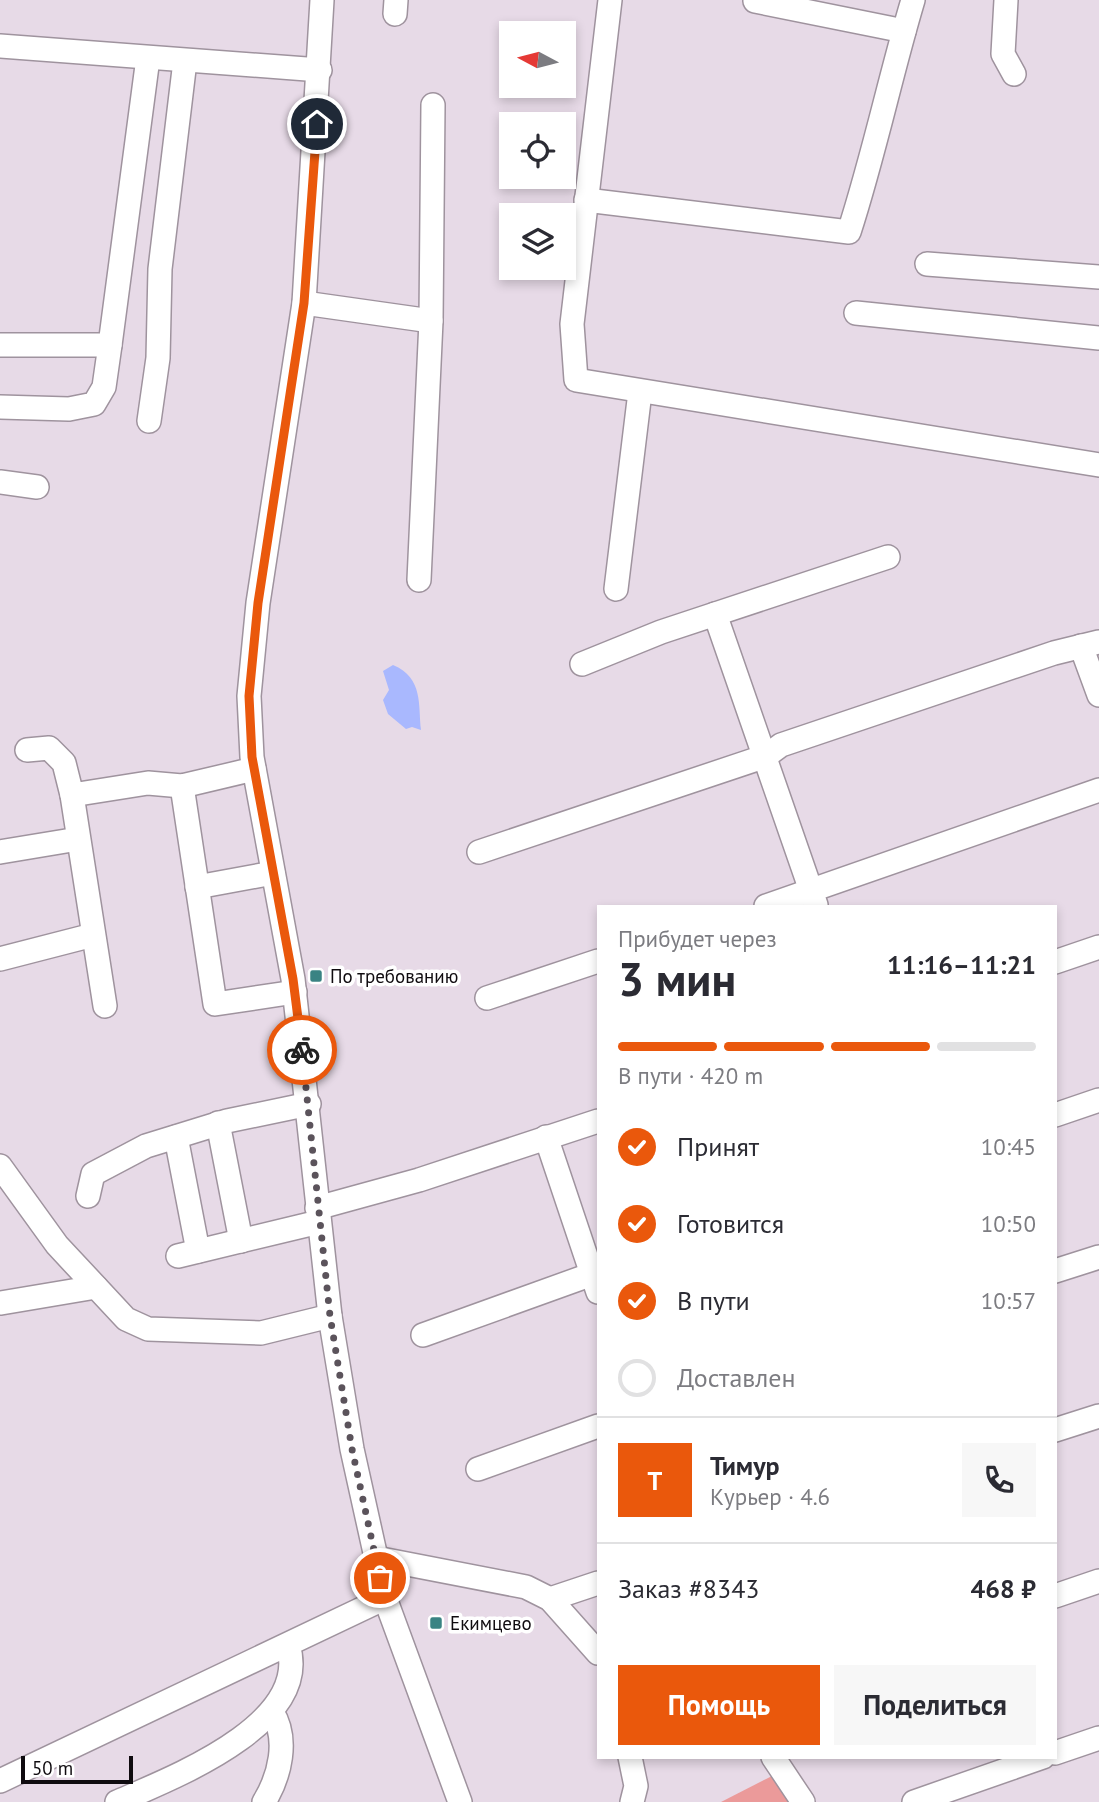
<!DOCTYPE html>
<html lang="ru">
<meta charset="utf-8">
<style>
body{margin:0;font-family:"PT Sans",sans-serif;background:#f7f7f7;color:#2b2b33;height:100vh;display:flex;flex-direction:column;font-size:26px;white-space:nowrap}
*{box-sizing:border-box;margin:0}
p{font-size:23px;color:#7c7c81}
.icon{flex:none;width:38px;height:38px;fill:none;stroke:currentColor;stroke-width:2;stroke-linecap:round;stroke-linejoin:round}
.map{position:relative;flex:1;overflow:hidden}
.panel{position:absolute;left:597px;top:905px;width:460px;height:854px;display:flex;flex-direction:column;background:#fff;border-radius:0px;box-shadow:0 4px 10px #0003}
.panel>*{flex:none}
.needle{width:46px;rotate:277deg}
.tools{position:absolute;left:499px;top:21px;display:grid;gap:14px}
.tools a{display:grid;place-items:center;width:77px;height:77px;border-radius:0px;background:#fff;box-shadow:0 4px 10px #0003;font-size:35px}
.scale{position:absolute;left:21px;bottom:18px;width:112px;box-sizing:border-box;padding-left:7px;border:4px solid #0f0b0f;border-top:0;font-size:19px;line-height:24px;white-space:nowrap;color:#0f0b0f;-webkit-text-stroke:5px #fff;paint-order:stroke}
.pin{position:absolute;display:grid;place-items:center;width:60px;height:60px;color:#fff;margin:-30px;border:4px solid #fff;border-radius:50%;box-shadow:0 2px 7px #0007}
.courier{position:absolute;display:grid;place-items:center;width:70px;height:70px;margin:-35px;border:5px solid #ea580c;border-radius:50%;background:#fff;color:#222;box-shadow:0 2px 9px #0007}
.headline em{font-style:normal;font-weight:600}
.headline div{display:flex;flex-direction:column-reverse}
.headline{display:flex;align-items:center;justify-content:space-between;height:119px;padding:0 21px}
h1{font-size:46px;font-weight:600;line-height:52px}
.bar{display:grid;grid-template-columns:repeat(4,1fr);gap:10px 7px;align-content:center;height:84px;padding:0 21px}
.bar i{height:9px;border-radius:5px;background:#e1e1e2}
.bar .on{background:#ea580c}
.bar p{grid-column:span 4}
.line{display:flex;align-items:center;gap:18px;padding:0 21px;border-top:2px solid #e1e1e2}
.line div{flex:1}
.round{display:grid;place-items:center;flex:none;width:74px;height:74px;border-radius:0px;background:#f7f7f7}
ol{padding:0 21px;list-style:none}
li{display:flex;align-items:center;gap:21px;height:77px}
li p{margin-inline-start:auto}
li .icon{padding:7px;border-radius:50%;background:#ea580c;color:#fff;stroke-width:4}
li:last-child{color:#7c7c81}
li i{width:38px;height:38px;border:4px solid #e1e1e2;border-radius:50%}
.cta{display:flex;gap:14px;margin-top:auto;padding:14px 21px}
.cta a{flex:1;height:80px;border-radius:0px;background:#ea580c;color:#fff;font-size:28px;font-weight:600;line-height:80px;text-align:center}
.cta a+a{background:#f7f7f7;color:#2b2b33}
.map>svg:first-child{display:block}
</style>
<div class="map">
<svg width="1099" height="1802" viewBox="0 0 1099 1802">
<rect width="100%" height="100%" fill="#e7dae7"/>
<!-- green -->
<path fill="#eb9a9a" d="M772 1776 789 1802H721Z"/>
<!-- water -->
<path fill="#a9b8fe" d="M393 665C424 678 418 706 421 730L412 727 406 729 388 714 383 700 389 690 383 671Z"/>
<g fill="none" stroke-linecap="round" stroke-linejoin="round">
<!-- minor casing -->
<g stroke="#9f939e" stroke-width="26">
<g id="minor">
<path d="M322 0 304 303 258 603 249 696 252 757 293 979 330 1316 352 1449 385 1598 460 1802"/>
<path d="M610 0 572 324 576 380 1099 465"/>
<path d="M1006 0 1003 54 1014 74"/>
<path d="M755 1 904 31"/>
<path d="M395 14 396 0"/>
<path d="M0 46 320 70"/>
<path d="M586 200 849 232C874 155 890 77 913 0"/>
<path d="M927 264 1099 277"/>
<path d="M304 303 431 321"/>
<path d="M856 313 1099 338"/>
<path d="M0 345H110L148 58"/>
<path d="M0 407 69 409 94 404 104 387 110 345"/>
<path d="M149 421 158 358 160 269 185 61"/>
<path d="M0 482 37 487"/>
<path d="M419 580 431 321 433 105"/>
<path d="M616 589 640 392"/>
<path d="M715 614 816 905"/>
<path d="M1081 646 1099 695"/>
<path d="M582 664 661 632 888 557"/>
<path d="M27 750 49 748 64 763 72 795 148 783 182 786 254 769"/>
<path d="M182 786 215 1004 295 992"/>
<path d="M72 795 105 1006"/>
<path d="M0 852 78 839"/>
<path d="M479 852 766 756 781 745 1054 653 1099 642"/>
<path d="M197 887 273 873"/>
<path d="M766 906 1099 790"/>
<path d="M0 959 93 935"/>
<path d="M1055 962 1099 947"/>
<path d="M487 998 598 961"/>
<path d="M1055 1115 1099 1100"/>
<path d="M218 1123 241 1241"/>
<path d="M176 1137 198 1251"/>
<path d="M546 1137 598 1292"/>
<path d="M0 1166 57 1245 126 1319 148 1329 261 1333 330 1316"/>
<path d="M88 1196 93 1174 146 1146 227 1121 309 1104"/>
<path d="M317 1208 419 1180 598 1121"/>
<path d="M178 1256 319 1222"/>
<path d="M1055 1271 1099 1257"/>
<path d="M1 1303 96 1287"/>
<path d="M423 1335 598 1272"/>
<path d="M1055 1430 1099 1416"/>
<path d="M478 1469 598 1426"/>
<path d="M376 1558 526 1587 550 1599 598 1653"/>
<path d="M1055 1596 1099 1581"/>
<path d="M550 1599 598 1583"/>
<path d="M1055 1753 1099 1738"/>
<path d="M630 1757 636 1786 632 1802"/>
<path d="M773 1757 803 1802"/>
<path d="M0 1781 385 1598"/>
<path d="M117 1802C172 1778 313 1724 288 1645"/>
<path d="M264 1802C280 1776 289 1739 272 1712"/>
<path d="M914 1802 1043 1757"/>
</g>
</g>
<!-- minor -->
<use href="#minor" stroke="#fff" stroke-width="23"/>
</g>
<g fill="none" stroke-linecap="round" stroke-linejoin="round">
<!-- done -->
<path stroke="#5b535b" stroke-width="7" stroke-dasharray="0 12.6" d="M302 1050 330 1316 352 1449 380 1578"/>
<!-- route -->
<path stroke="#ea580c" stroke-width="9" d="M302 1050 293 979 252 757 249 696 258 603 304 303 317 124"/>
</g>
<!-- markers -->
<g fill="#3a8383" stroke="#fff" stroke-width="2.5">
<rect x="309" y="969" width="14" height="14" rx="3.5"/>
<rect x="429" y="1616" width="14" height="14" rx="3.5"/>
</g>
<g text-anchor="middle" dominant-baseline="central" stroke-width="7" stroke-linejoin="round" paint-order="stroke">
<!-- poi labels -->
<g font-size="19" fill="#0f0b0f" stroke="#fff" text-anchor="start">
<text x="330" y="976">По требованию</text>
<text x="450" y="1623">Екимцево</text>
</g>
</g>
</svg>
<div class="tools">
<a><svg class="needle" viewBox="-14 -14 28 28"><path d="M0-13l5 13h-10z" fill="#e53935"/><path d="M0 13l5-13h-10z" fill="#7c7c81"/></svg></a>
<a><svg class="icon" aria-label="locate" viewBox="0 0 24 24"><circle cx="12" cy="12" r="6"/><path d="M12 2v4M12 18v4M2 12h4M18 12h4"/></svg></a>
<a><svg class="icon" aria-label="layers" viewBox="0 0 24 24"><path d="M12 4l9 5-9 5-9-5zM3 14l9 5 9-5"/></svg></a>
</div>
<div class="scale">50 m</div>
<div class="pin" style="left:380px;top:1578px;background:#ea580c"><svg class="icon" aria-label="bag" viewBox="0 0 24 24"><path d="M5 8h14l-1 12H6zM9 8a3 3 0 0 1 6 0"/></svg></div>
<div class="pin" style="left:317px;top:124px;background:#1f2937"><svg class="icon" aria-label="home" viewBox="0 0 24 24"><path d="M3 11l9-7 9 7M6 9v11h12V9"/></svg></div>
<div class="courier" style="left:302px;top:1050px"><svg class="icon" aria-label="bike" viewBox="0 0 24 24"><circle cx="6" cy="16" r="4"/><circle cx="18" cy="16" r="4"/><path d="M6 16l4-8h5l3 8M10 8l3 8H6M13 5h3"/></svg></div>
<section class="panel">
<div class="headline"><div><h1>3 мин</h1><p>Прибудет через</p></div><em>11:16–11:21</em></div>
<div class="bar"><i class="on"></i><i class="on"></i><i class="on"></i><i></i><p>В пути · 420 m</p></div>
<ol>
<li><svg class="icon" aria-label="check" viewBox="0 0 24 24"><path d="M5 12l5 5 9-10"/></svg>Принят<p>10:45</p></li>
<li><svg class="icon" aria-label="check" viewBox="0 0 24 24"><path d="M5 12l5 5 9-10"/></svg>Готовится<p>10:50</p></li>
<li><svg class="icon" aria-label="check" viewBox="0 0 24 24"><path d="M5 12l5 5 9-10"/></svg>В пути<p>10:57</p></li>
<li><i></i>Доставлен</li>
</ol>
<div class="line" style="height:126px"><b class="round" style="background:#ea580c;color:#fff">Т</b><div><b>Тимур</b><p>Курьер · 4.6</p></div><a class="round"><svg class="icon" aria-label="phone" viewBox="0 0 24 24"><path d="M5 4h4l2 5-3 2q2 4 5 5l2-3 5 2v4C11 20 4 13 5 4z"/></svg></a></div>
<div class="line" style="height:91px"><div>Заказ #8343</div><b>468 ₽</b></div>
<div class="cta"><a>Помощь</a><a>Поделиться</a></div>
</section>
</div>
